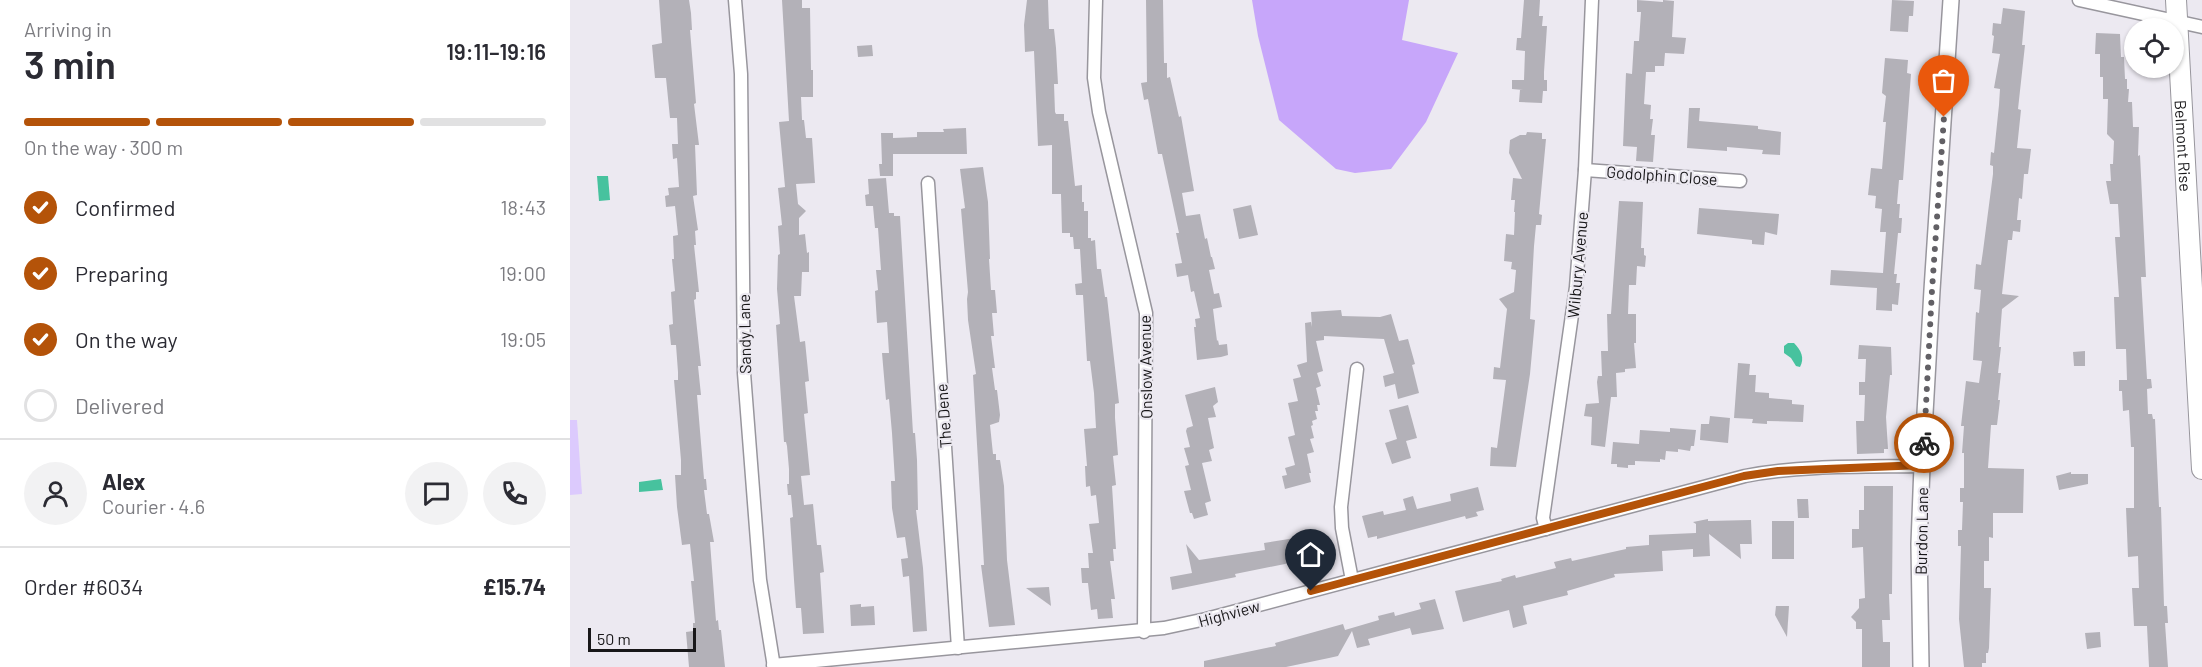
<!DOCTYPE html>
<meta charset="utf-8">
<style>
body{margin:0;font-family:Barlow,sans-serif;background:#f2f2f3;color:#2b2b33;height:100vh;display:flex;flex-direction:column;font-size:22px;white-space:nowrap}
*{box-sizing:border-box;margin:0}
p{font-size:20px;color:#7c7c81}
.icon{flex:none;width:33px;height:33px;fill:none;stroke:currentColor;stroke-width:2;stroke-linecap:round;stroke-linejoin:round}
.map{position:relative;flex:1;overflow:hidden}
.side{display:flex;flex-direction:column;background:#fff;width:570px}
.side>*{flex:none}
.buttons{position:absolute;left:1554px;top:18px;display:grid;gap:12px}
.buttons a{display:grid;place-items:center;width:60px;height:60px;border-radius:50%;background:#fff;box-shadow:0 2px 4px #0004;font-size:30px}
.scale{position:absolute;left:18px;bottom:15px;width:108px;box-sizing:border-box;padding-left:6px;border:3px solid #181719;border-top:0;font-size:16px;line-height:21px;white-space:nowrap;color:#181719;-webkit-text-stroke:4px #ece9f1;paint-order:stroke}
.pin{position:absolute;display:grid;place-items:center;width:51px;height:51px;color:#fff;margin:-62px -26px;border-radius:50% 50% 50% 0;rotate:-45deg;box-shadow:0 0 6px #0007}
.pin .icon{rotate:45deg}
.courier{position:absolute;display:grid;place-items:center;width:60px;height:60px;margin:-30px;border:4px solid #b45309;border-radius:50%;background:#fff;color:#222;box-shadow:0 2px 8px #0007}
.summary em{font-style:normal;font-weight:600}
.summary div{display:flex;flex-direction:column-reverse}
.summary{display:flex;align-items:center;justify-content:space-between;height:102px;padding:0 24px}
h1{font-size:39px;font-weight:600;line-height:45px}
.bar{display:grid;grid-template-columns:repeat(4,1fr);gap:9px 6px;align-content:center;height:72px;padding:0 24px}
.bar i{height:8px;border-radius:4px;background:#e1e1e2}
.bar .selected{background:#b45309}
.bar p{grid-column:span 4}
.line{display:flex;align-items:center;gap:15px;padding:0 24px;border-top:2px solid #e1e1e2}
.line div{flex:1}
.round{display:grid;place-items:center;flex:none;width:63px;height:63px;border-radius:32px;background:#f2f2f3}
ol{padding:0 24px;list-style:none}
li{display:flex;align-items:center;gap:18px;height:66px}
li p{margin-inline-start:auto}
li .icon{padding:6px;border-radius:50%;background:#b45309;color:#fff;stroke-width:4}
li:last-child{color:#7c7c81}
li i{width:33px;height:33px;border:3px solid #e1e1e2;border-radius:50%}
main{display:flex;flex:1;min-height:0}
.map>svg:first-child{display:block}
</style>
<main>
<section class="side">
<div class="summary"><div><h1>3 min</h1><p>Arriving in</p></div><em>19:11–19:16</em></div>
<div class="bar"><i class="selected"></i><i class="selected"></i><i class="selected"></i><i></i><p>On the way · 300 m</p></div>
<ol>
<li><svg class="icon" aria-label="check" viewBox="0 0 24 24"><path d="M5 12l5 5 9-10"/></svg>Confirmed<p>18:43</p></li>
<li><svg class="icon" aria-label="check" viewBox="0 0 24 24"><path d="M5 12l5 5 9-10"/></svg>Preparing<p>19:00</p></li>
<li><svg class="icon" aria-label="check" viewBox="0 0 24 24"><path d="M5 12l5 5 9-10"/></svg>On the way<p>19:05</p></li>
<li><i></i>Delivered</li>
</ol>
<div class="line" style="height:108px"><a class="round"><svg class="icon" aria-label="person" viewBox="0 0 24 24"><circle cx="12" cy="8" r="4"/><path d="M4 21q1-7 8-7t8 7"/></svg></a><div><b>Alex</b><p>Courier · 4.6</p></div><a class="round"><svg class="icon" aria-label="chat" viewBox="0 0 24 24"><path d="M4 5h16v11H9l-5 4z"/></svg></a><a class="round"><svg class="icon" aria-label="phone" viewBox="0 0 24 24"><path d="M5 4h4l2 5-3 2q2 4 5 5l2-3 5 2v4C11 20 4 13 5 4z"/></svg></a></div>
<div class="line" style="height:78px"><div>Order #6034</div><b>£15.74</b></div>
</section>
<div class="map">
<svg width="1632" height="667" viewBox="0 0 1632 667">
<rect width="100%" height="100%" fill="#ece9f1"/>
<!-- green -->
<path fill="#dccafd" d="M0 420H7L12 494 0 495Z"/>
<!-- forest -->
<path fill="#c7a6fa" d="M682 0H839L832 40 888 53 856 122 821 169 785 173 766 169 709 120 688 36Z"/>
<!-- water -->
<g fill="#47c29e">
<path d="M27 176H38L40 200 29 201Z"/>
<path d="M1218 343H1224C1231 350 1235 358 1230 367L1226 366 1221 358 1214 353V346Z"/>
<path d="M91 479 93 490 69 492V482Z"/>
</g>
<!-- building -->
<g fill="#b3b1b8">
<path d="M89 0H119L121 13 122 30H120L126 103 124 104 129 145H125L127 195 123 196 128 230 125 231 126 245H124L129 292H126V299L124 300 131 366H128L131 395H127L134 479H136L137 490H134L137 514H139L144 542H140L146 621 148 620 149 630H151L155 667H119L116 632 123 631V623H125L121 581H124L120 544 112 545 107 507 105 475H111V460L104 380H108V372L106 345H101L99 325 103 324 101 292 105 291 102 259H104L103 236 108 235 105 206 96 207 95 196 99 195 98 188 109 187 107 158 103 159 102 144H108L107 118H100L96 78H85L82 45 92 43Z"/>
<path d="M212 0H232V8H240L241 70H243V97H231L232 120H234L236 138H242L245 183 226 184 228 204 236 211 229 218V235L235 234 237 253 239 252V272H232L231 296H224L230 342 235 341 239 381 235 382 238 413 234 414 240 475 231 476 234 505 243 504 247 545H251L254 572 250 573 254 633 233 634 231 608H226L224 580 220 518 223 517 221 495H218L217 484H219V469L217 446 216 442H214L206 325 210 324 207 289 208 255 210 254 208 226 212 225 208 188 215 187 209 122 219 121Z"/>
<path d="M457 0H478L479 29H484L486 48 488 84H484L485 112 486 114H494V121H498L505 186 512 185V202H514V211H518V238H521V241L525 240 527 269H531L535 297H537L549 403 545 404V418L548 455 543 456 546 485 542 486 546 549H543L544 561H540L545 599H541L543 618 528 619 527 609 521 610 518 583H512L511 568H519L518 553H523L519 524 529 523 526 495 521 496 520 486 516 487 515 466H517L514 429 526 428 524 393 520 361H517L513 295H506L505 284 512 283 510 249H504L503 237H500V233H492L491 194H482V145L468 146 464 51 455 52 454 25Z"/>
<path d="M576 0H593L594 63H597V78L600 77 609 117 611 116 624 191 612 193 616 216 630 214 635 239 637 238 641 257H642L645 269 639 270 644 294 649 293 652 307 643 309 647 341 648 340 649 345 657 344 658 355 651 357 627 360 624 327H626L625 319 630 318 624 291 621 292 618 275 607 277 605 264 612 263 606 233H609L592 154H588L578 99 574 100 571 83 577 82Z"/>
<path d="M954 0H970L969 16H973L972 26H977L974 72V80H977V91H973L972 103 949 102 950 90H953L942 89V80H954L955 51 946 50 947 38H951Z"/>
<path d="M1067 0 1093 2V0L1104 1 1102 37 1116 38 1114 54 1095 53 1094 66H1085V72H1076L1074 104 1081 105 1080 119H1083L1081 135H1085L1083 162 1066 161 1067 147 1053 146 1056 73 1062 74 1064 41H1069L1071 12H1067Z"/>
<path d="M1322 0 1344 1 1343 16H1339L1338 32 1320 31Z"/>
<path d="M1433 8 1455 11 1452 45H1455L1448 109 1451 110 1447 148 1461 149 1458 174H1454L1452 199 1449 198 1447 220H1451L1450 232 1443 231 1442 240H1438L1432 294 1449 296 1432 309 1429 347H1431L1428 373H1431L1428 400H1430L1427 425H1421L1418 468 1454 469 1453 513H1423V538L1419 537V561H1414V588H1421L1419 648 1418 653H1416V663H1412V667H1394L1389 619 1391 546H1388V530H1392L1393 502H1390V488H1394V453H1392L1394 426H1391L1396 381 1409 383 1412 361 1403 360 1406 312 1409 313 1411 290 1404 289 1406 264 1411 265 1413 251 1423 174V166L1420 165 1421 152 1424 153 1429 105 1430 89 1424 88 1430 54 1422 53 1424 36 1422 35 1423 23 1431 24Z"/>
<path d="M1526 33 1550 34 1551 57H1554L1555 79H1557V89H1559L1558 102H1562L1563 127H1569L1568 156 1570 155 1576 277H1571L1574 329 1577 379H1581L1582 388 1577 389 1578 414H1582L1583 419H1585L1589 507H1591L1594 606H1597L1598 623H1595L1598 667H1579L1577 626H1564L1562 588H1569L1568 556 1558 557 1556 508H1564V447H1561L1559 410 1553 411 1552 391H1549V380H1557L1556 349H1546L1544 297H1549L1545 237H1550L1548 204H1540L1536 181H1541L1540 164H1543L1544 141 1537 134 1538 99H1533V77H1530V54H1525Z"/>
<path d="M302 45 303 56 288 57 287 46Z"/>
<path d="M1315 58 1338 60 1337 73 1341 74 1333 180H1329L1327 204H1330L1329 218H1332L1331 233H1328L1324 274H1327L1326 283H1330L1328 305 1322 304V311L1306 310 1307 288 1260 285 1261 270 1313 273 1316 232H1310L1312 209 1305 208 1306 196 1298 195 1301 168 1312 169 1316 122H1313L1316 96 1312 93Z"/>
<path d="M1119 108H1130L1129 121 1188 126V129L1211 132 1210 155 1192 154 1193 150 1157 147V151L1117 148Z"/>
<path d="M396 128 397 154H323V176H310L309 164H312L311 133H323V138L347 137V132H374L373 129Z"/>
<path d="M957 132 972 133V139H976L969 214 972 215 971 225H966L964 246 960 319 965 320 960 374 946 467 920 466 921 447 927 448 936 380 923 379 924 367 930 368 937 309 929 299 944 292 946 270 941 269 942 262 934 261 936 234 944 235 945 212H944L945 200H941L943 178 952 179 939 153 940 140 950 135H956Z"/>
<path d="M413 167 418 202 420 259H419L421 290H425L427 313H422L424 336H421L425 368H422L425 390H427L430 415 429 422 420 425 423 454H426V460H430L434 486 437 560 445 625 419 627 411 565H414L403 375 406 374 398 320 397 299 398 292 391 209 395 208 390 169Z"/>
<path d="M316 178 319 213H324V216H330L343 433H345L347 460 348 510H346L353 568 357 631 343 632 339 576 333 577 331 559 338 558 335 537 327 538 322 508 321 481H325L322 433 319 399 316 400 312 353H319L317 322 307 323 305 291 308 290 306 270H311L308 228H305L303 206H296L295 195 299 194 298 179Z"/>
<path d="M1049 201 1073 202 1071 248H1074V255L1076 256 1075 267 1067 266 1066 285H1059L1058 314H1066V343H1064L1066 368 1055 369V372L1046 373 1047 397H1041L1035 447 1021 445 1022 417 1014 416 1016 404 1029 403 1027 382 1028 376H1032L1031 351H1038L1037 314H1041Z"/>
<path d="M681 205 688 235 669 239 663 209Z"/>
<path d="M1129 208 1209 214 1207 235 1195 232 1194 245 1182 244V240L1127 234Z"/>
<path d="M771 310 772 316 810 317 821 314 829 341 838 339 845 364 842 365 849 393 828 399 825 384 815 387 813 376 824 373 814 339 754 336V340L746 341 753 371 747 373 751 386 746 388 750 405H747L748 411H745L747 419 742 421 743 425 741 426 744 438 740 439 744 452 737 454 741 473H739L741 482 715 489 712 476 717 475 715 468 725 465 718 437 725 435 718 403 728 401 723 379 731 377 727 365 737 362 735 323 741 322 742 327 741 312Z"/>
<path d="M1289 345 1321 347 1322 375H1320L1316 417 1318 449H1314V453L1287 454 1286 421H1294L1295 395H1289V382H1295L1296 359H1288Z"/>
<path d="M1515 351V366H1504L1503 352Z"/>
<path d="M1168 363 1180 364 1179 375H1186L1185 392 1199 393V398L1222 400V404L1234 405 1233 422 1197 421V424L1182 423 1183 419 1164 418Z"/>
<path d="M645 387 648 402 643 406 646 417 638 418 644 448 639 450 642 461 632 463 641 501 635 503 638 515 624 519 622 513H620L614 491 621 490 615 466 619 465 614 448 620 447 616 431 617 428 623 426 615 395Z"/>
<path d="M838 405 847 438 836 441 841 458 822 464 815 443 827 439 819 410Z"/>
<path d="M1140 416 1160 418 1158 443 1130 440 1131 424H1139Z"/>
<path d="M1100 428 1126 430 1124 446H1121L1120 451 1108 449V452L1096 451 1095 460 1090 459V462L1065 461V465H1058V468L1047 467V464H1041L1043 442 1069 444 1070 430 1100 432Z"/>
<path d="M1501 472V474H1518V484L1489 490 1486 476Z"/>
<path d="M1294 486H1323L1322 594H1319L1320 620H1312L1313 642H1320V667H1292V629H1286V622L1281 617 1289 608V599L1295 598 1293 547 1282 548V529H1289V510H1294Z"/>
<path d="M908 487 914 510 906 512 908 516 896 519 895 516 807 539V536L798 538 792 516 813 511 814 515 836 510 833 499 843 496 847 509 881 501 880 494Z"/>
<path d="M1227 499H1238L1239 518H1228Z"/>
<path d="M1138 519V521L1181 520 1182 544H1170L1171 559 1139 534 1140 556 1123 557V549L1092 551 1093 571 1044 574 1045 577 997 591 998 595 953 606 957 624 943 628 939 610 893 622 885 591 932 581 931 579 945 575 946 578 986 568 984 562 1001 558 1002 561 1056 549V547L1079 545V535L1126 533V524L1123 522Z"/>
<rect x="1202" y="521" width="22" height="38"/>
<path d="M752 536 755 553 721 559 722 561 715 564 665 574 666 577 602 590 600 577 622 573 616 544 629 560 695 550 694 543 725 538V541Z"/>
<path d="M479 587 481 606 456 588Z"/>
<path d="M865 599 874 629 842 635 840 628 798 639 800 645 787 648 782 631 768 656 759 658 716 667H634V661L706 646 705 643 773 624 775 630 809 620 808 616 824 612 825 616 851 609 849 603Z"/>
<path d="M291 604V607L304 606 305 625 281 626 280 605Z"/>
<path d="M1206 606H1219L1217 637 1205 615Z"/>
<path d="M1530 632 1531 647 1517 649 1515 633Z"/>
</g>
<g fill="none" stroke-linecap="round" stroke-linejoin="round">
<!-- minor casing -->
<g stroke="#98969d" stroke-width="15">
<g id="minor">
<path d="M165 0 171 74 174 373 190 580 204 667"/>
<path d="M526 0 524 78 529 112 576 313 574 632"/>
<path d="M1509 0 1632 27"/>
<path d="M1015 170 1170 181"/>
<path d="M358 183 388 648"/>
<path d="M976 529 973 518 1006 287 1015 170 1022 0"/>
<path d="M782 580 772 528 771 507 787 369"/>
<path d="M203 665 594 628 636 619 1175 476C1232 465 1293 467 1352 466"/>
</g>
</g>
<!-- tertiary casing -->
<g stroke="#98969d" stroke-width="18">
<path id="tertiary" d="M1351 667 1349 544 1352 466 1362 290 1381 0"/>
</g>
<!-- trunk casing -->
<g stroke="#98969d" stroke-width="22">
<g id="trunk">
<path id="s1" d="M1606 0 1632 469"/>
</g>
</g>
<!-- minor -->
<use href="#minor" stroke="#fff" stroke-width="12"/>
<!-- tertiary -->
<use href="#tertiary" stroke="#fff" stroke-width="15"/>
<!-- trunk -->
<use href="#trunk" stroke="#fff" stroke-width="20"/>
</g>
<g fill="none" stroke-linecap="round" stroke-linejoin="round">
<!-- done -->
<path stroke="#626065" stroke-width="6" stroke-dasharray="0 10.8" d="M1354 443 1362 290 1374 117"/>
<!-- route -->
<path stroke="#b45309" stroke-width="8" d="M741 591 1174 476 1208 471 1352 465 1354 443"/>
</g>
<g text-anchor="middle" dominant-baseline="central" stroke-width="4.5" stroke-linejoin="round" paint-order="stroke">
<!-- street labels -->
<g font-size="16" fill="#181719" stroke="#ece9f1">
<text stroke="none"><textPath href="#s1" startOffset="146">Belmont Rise</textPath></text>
<text transform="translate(1092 175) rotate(4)">Godolphin Close</text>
<text transform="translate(1007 265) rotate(-85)">Wilbury Avenue</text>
<text transform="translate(174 334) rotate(-91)">Sandy Lane</text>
<text transform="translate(575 367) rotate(-91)">Onslow Avenue</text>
<text transform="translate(373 416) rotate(-94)">The Dene</text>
<text transform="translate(1351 531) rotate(-89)">Burdon Lane</text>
<text transform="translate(659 613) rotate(-15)">Highview</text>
</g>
</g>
</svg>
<div class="buttons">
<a><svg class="icon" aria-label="locate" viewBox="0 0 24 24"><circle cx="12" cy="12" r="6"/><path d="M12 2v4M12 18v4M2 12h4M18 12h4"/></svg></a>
</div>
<div class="scale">50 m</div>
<div class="pin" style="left:1374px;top:117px;background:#ea580c"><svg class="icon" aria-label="bag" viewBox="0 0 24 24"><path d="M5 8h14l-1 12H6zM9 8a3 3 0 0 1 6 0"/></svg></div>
<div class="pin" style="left:741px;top:591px;background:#1f2937"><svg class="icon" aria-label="home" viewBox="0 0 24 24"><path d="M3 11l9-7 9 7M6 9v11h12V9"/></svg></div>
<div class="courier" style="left:1354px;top:443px"><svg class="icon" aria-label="bike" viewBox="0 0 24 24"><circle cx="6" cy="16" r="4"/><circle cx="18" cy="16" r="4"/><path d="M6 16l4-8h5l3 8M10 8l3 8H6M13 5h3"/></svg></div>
</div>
</main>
